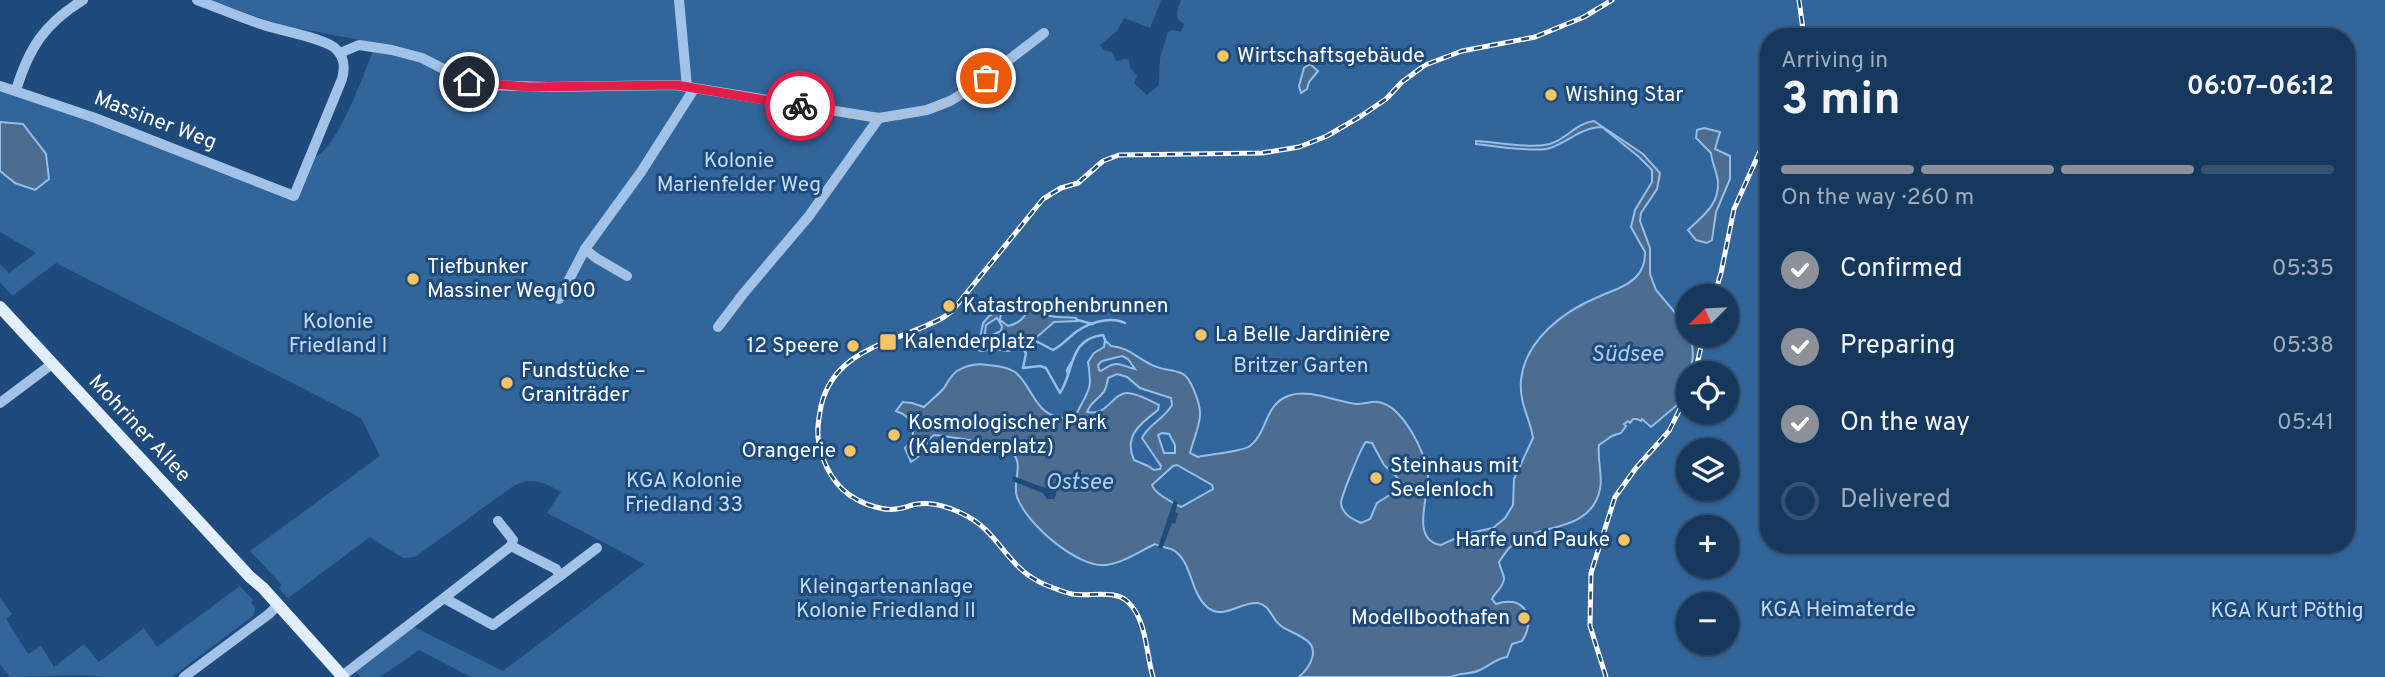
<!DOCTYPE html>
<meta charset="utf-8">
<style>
body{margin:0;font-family:Overpass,sans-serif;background:#203f63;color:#f1f3f6;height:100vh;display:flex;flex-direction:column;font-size:26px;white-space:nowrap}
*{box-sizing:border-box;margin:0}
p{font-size:23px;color:#9eacbc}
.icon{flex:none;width:38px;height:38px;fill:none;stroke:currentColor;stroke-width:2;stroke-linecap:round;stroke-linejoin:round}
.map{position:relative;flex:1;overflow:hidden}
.panel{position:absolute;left:1760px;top:28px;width:595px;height:525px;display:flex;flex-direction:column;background:#17385d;border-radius:28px;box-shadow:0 2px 5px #0004,0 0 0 2px #365272}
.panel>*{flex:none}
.needle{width:46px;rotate:246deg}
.fabs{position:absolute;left:1676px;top:284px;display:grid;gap:14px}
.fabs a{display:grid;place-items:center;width:63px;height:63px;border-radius:50%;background:#17385d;box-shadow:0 2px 5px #0004,0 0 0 2px #365272;font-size:35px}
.pin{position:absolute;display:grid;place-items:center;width:60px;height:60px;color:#fff;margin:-30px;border:4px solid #fff;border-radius:50%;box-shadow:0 2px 7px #0007}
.courier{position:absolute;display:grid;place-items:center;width:70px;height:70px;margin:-35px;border:5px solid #e11d48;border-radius:50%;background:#fff;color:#222;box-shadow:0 2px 9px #0007}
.headline em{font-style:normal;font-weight:700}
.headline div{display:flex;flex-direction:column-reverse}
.headline{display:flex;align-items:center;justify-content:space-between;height:119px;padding:0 21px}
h1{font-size:46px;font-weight:700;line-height:52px}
.bar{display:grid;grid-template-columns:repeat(4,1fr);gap:10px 7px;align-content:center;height:84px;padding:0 21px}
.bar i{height:9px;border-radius:5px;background:#365272}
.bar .active{background:#8c9099}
.bar p{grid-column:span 4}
ol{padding:0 21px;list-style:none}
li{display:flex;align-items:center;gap:21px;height:77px}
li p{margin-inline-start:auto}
li .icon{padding:7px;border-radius:50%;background:#8c9099;color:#fff;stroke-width:4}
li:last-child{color:#9eacbc}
li i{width:38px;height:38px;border:4px solid #365272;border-radius:50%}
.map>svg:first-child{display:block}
</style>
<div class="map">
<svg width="2385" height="677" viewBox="0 0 2385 677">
<rect width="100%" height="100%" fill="#1f4b7c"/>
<!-- green -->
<g fill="#32659a" fill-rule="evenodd">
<path d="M210 0H1161L1150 28 1124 18 1117 31 1100 45 1105 51 1112 52 1116 61 1125 59 1129 60 1130 68 1137 75 1134 83 1147 95 1159 85 1160 58 1168 32 1172 30 1181 32 1184 24C1173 17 1177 10 1181 0H2385V677H471L419 650 380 677H361L355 671 414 627 503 671 645 564 547 513 561 492C543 482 530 476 512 487L415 557 403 558 370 537 288 598 279 588 282 585 250 551 380 456 361 418 56 263 12 296 0 282V264L9 273 36 253 0 232V91L90 121 296 200 314 157C337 152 367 66 376 43L280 25ZM1769 37H2347V544H1769ZM1689 296H1727V334H1689ZM1689 373H1727V411H1689ZM1689 450H1727V488H1689ZM1689 527H1727V565H1689ZM1689 604H1727V642H1689Z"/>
<path d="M240 586 253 600 251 603 255 607 254 615 172 677H105L83 675 10 677 0 664V598L12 614 6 619 28 654 41 646 54 667 84 644 99 662 144 628 157 647Z"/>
</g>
<!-- water -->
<g fill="#4c6c90" stroke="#95bee8" stroke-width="2" fill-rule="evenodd">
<path d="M1310 64 1318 71 1309 82 1307 89 1301 93 1299 86 1304 68Z"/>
<path d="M1594 121 1643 154 1660 173 1657 189 1641 213 1640 221 1650 248V274L1656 290 1683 322 1692 342 1693 357 1688 380 1676 406 1651 427 1642 419 1641 421 1637 419H1633L1630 423 1628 421 1624 424 1626 426 1621 433 1612 436 1599 445C1597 460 1603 475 1600 489 1592 529 1548 525 1521 538 1511 544 1505 553 1499 562 1500 568 1504 574 1504 579 1503 588 1495 592 1492 599L1496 604C1524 594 1537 618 1522 641L1512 644 1507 657C1497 658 1489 666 1480 670 1470 675 1461 672 1451 677H1299C1310 667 1322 648 1303 638 1296 633 1287 631 1280 625 1271 618 1271 606 1258 603 1241 601 1223 621 1207 607 1190 592 1193 565 1175 551 1169 547 1162 548 1155 544 1140 551 1123 563 1106 565 1077 568 1026 523 1017 497 1011 478 1028 463 1007 448 1002 444 944 436 934 435 924 441 927 453 911 462L905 448C919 434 914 417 896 411L903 402 912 403 924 407C930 401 938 395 944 388 948 382 951 375 957 371 968 364 977 363 988 365 998 366 1007 367 1015 372 1035 388 1034 420 1071 418 1077 414 1078 411 1081 405 1092 386 1091 383 1088 362L1094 353 1104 347 1105 340 1111 346C1127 347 1136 357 1150 364 1160 370 1171 369 1181 373 1191 376 1201 406 1200 416 1199 428 1193 441 1190 453L1198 457C1210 454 1242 452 1250 446 1268 432 1264 405 1288 396 1309 388 1336 402 1357 404 1364 404 1371 401 1378 402 1402 405 1426 453 1428 474 1430 494 1409 540 1441 545L1465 534 1493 528 1505 518 1513 505 1514 479 1533 438C1530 417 1519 405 1521 380 1525 340 1564 311 1598 297 1613 290 1635 285 1642 268 1644 264 1645 257 1645 252L1631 227 1635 210 1652 182V170L1639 157 1602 127C1582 127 1568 142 1550 148 1536 153 1493 146 1476 144V141C1496 142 1525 148 1544 145 1564 143 1575 123 1594 121ZM1122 356 1128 359 1135 369C1119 365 1118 359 1101 371L1099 370 1098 365 1102 361ZM1117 374 1127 377 1140 388 1171 398 1172 405C1164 419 1148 425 1142 438L1161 466 1160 469 1154 470 1148 466 1134 460C1123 436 1141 423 1158 410L1159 405C1151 401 1135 392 1126 393 1112 394 1108 416 1087 412 1094 395 1105 401 1108 378ZM1162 433 1169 434 1175 445V453H1164L1158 435ZM1366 442 1372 443 1384 465 1403 483 1401 488 1377 503 1370 519 1361 523C1353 519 1343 515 1341 504 1340 499 1362 445 1366 442ZM1177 465 1212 485 1213 489 1181 507C1172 502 1155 494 1152 485L1173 466Z"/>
<path d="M0 122 23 124 46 154 49 179 35 190 15 183 0 171Z"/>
<path d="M1704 128 1720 132 1715 149 1730 156V179L1716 212 1712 240 1707 243 1696 240 1688 230C1702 216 1719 206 1718 182 1717 172 1712 163 1711 153L1696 138 1697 130Z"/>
<path d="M1027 301C1049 320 1048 316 1076 318L1077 321 1054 322 1037 337 1009 351 993 349 981 351 969 347 980 338 983 323 989 316 1012 305ZM1025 304 1028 307C1027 317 1018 324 1008 326L1000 320 1001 313ZM997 318 1002 326 1001 331 988 337 985 333 986 325Z"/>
</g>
<!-- pier -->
<g fill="#1f4b7c">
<path d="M1013 476 1045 488 1052 486 1056 489V495L1054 499H1047L1043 493 1012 481Z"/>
<path d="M1174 500 1178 502 1175 512 1178 513 1175 524 1172 523 1162 549 1158 547Z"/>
</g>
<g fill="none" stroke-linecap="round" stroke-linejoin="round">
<!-- stream -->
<g stroke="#95bee8" stroke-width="2.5">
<path d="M1077 320 1093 324"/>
<path d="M1032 339 1053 350C1061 346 1064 342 1071 336 1084 324 1109 315 1125 323"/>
<path d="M1021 346 1026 353 1023 368 1040 366 1046 368 1060 393C1075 370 1068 339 1103 335L1105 340"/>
<path d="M1068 375 1067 370 1071 363"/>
</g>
<!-- minor -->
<g stroke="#a2c3e7" stroke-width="10">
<path d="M679 0 687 87"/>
<path d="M340 53 359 45 392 50 422 58 469 82 483 85 548 87 676 85 879 118 927 110 950 101 972 88 1044 33"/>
<path d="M0 86 95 118 294 196 342 79C345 68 345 58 336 49 325 38 281 31 264 25 241 18 219 8 197 0"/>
<path d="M16 90C29 48 44 24 83 0"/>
<path d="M585 249 596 258 627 276"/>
<path d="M559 299 585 249 641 172 694 89"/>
<path d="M718 327 743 294 809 216 879 118"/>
<path d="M0 403 52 364"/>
<path d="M498 521 513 540 511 546"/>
<path d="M560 576 597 548"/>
<path d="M342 676 444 598 493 625 560 576 556 569 511 546 444 598"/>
<path d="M184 677 269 614 277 606"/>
</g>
<!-- major -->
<path stroke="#e3eefd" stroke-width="12" d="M0 307 250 577 263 588 343 677"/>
<!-- rail casing -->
<g stroke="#fff" stroke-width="5">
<g id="rail">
<path d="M1799 0 1804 37"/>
<path d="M1714 296 1721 273 1734 209 1769 131"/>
<path d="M1695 373 1704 334"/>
<path d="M1153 677C1146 654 1147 620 1128 602 1115 589 1089 597 1072 594 1063 592 1054 588 1046 585 1005 568 1001 532 963 514 949 507 932 502 917 504 910 505 903 509 896 509 885 511 866 505 856 499 835 488 823 465 819 443 816 431 819 418 821 406 835 346 898 343 944 317L952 311 1043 199 1061 188 1078 183 1103 161 1119 155 1262 153 1299 147 1327 136 1361 116 1386 99 1402 82 1425 65 1462 51 1535 37 1584 17 1612 0"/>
<path d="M1606 677 1590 626 1591 573 1615 497 1636 468 1669 431 1689 391"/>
</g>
</g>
<!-- rail -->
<use href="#rail" stroke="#1f4b7c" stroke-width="2.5" stroke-dasharray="8" stroke-linecap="butt"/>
</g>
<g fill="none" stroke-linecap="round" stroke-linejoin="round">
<!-- done -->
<path stroke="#b1c0d1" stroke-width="7" stroke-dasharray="0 12.6" d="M800 106C826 110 855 118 881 118 919 117 955 101 986 78"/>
<!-- route -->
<path stroke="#e11d48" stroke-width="9" d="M469 82 529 87 676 85 800 106"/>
</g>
<!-- markers -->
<g fill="#f5c562" stroke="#1f4b7c" stroke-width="2.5">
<circle cx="1223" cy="56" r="7"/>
<circle cx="1551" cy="95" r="7"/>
<circle cx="413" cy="279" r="7"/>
<circle cx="949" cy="306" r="7"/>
<circle cx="1201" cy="335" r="7"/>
<rect x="879" y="333" width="18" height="18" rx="3.5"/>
<circle cx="853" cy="346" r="7"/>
<circle cx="507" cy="383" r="7"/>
<circle cx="894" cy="435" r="7"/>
<circle cx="850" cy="451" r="7"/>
<circle cx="1376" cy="478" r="7"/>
<circle cx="1624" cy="540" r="7"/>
<circle cx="1524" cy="618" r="7"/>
</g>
<g text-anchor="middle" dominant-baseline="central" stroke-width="6" stroke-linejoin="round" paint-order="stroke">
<!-- poi labels -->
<g font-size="21" fill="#fff" stroke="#1f4b7c" text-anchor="start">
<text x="1237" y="56">Wirtschaftsgebäude</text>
<text x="1565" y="95">Wishing Star</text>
<text x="427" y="267">Tiefbunker<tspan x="427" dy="24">Massiner Weg 100</tspan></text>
<text x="963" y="306">Katastrophenbrunnen</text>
<text x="1215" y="335">La Belle Jardinière</text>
<text x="904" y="342">Kalenderplatz</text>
<text x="839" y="346" text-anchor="end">12 Speere</text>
<text x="521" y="371">Fundstücke –<tspan x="521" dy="24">Graniträder</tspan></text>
<text x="908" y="423">Kosmologischer Park<tspan x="908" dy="24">(Kalenderplatz)</tspan></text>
<text x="836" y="451" text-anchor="end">Orangerie</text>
<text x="1390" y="466">Steinhaus mit<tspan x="1390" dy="24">Seelenloch</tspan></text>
<text x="1610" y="540" text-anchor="end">Harfe und Pauke</text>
<text x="1510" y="618" text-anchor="end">Modellboothafen</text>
</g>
<!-- street labels -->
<g font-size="21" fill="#fff" stroke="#1f4b7c">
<text transform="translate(155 121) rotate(21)">Massiner Weg</text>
<text transform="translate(139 429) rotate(47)">Mohriner Allee</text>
</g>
<!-- park labels -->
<g font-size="21" fill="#c5dcf5" stroke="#1f4b7c">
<text x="739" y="161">Kolonie<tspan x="739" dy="24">Marienfelder Weg</tspan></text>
<text x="338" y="322">Kolonie<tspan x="338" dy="24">Friedland I</tspan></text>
<text x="1301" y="366">Britzer Garten</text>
<text x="684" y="481">KGA Kolonie<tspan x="684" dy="24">Friedland 33</tspan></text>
<text x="886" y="587">Kleingartenanlage<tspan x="886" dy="24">Kolonie Friedland II</tspan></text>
<text x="1838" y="610">KGA Heimaterde</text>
<text x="2287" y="611">KGA Kurt Pöthig</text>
</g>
<!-- water labels -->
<g font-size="23" font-style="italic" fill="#adcdef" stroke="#1f4b7c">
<text x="1627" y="355">Südsee</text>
<text x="1079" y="483">Ostsee</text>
</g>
</g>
</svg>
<div class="fabs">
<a><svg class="needle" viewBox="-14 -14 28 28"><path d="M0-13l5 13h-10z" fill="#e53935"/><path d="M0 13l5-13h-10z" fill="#9eacbc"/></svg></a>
<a><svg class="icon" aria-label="locate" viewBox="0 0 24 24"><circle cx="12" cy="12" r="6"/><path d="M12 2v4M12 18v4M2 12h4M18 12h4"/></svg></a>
<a><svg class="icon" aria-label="layers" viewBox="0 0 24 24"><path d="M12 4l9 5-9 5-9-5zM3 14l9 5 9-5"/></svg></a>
<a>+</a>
<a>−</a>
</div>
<div class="pin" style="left:986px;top:78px;background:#ea580c"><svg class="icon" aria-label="bag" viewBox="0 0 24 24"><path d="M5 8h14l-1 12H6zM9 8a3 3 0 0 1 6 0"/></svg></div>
<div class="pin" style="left:469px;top:82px;background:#1f2937"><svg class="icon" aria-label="home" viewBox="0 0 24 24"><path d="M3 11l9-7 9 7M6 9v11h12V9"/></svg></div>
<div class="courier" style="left:800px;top:106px"><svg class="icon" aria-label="bike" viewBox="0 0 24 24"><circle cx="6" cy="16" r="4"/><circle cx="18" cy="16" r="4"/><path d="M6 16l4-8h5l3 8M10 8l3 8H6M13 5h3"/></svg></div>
<section class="panel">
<div class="headline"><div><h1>3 min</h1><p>Arriving in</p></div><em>06:07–06:12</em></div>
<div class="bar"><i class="active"></i><i class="active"></i><i class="active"></i><i></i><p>On the way · 260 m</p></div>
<ol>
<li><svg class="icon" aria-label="check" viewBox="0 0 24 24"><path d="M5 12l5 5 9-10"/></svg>Confirmed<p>05:35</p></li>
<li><svg class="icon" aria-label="check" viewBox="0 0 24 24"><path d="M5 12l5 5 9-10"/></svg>Preparing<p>05:38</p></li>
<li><svg class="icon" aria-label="check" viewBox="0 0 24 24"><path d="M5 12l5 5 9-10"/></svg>On the way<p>05:41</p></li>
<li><i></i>Delivered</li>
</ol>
</section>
</div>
